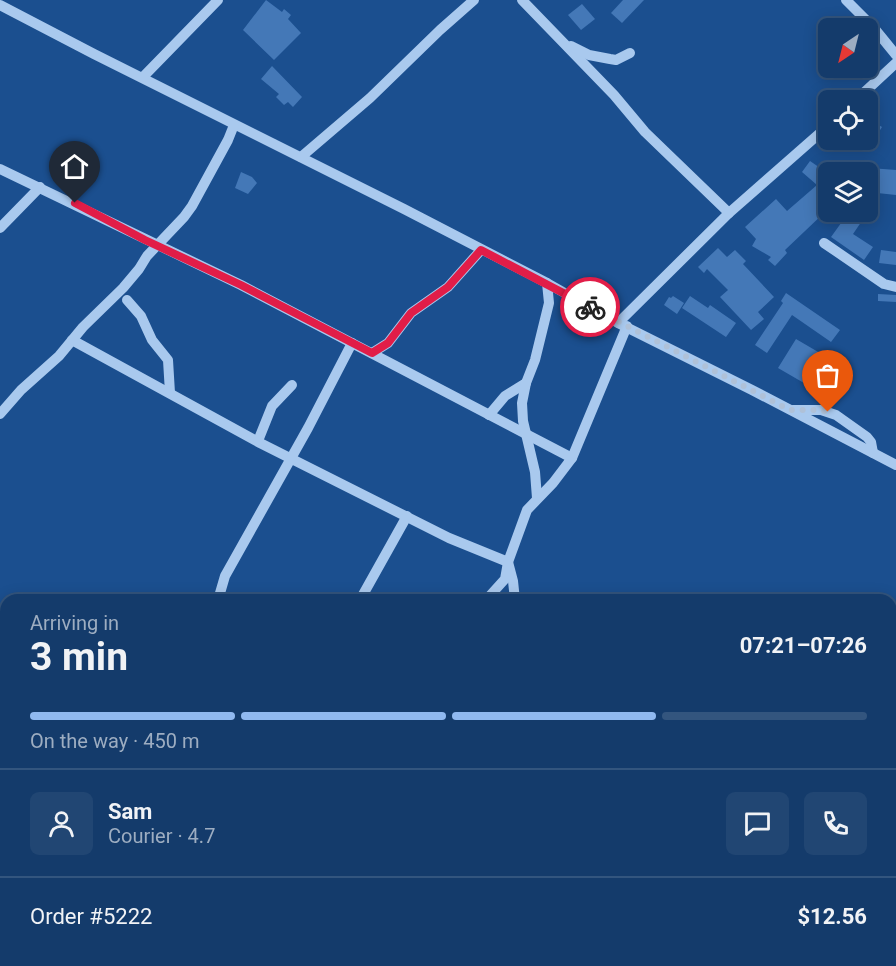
<!DOCTYPE html>
<meta charset="utf-8">
<style>
body{margin:0;font-family:Roboto,sans-serif;background:#214673;color:#f1f3f6;height:100vh;display:flex;flex-direction:column;font-size:22px;white-space:nowrap}
*{box-sizing:border-box;margin:0}
p{font-size:20px;color:#9dadc1}
.icon{flex:none;width:33px;height:33px;fill:none;stroke:currentColor;stroke-width:2;stroke-linecap:round;stroke-linejoin:round}
.map{position:relative;flex:1;overflow:hidden}
.panel{position:absolute;left:0px;top:594px;width:897px;height:372px;display:flex;flex-direction:column;background:#143b6b;border-radius:18px 18px 0 0;box-shadow:0 3px 15px #0003,0 0 0 2px #33557e}
.panel>*{flex:none}
.needle{width:39px;rotate:215deg}
.fabs{position:absolute;left:818px;top:18px;display:grid;gap:12px}
.fabs a{display:grid;place-items:center;width:60px;height:60px;border-radius:9px;background:#143b6b;box-shadow:0 3px 15px #0003,0 0 0 2px #33557e;font-size:30px}
.pin{position:absolute;display:grid;place-items:center;width:51px;height:51px;color:#fff;margin:-62px -26px;border-radius:50% 50% 50% 0;rotate:-45deg;box-shadow:0 0 6px #0007}
.pin .icon{rotate:45deg}
.courier{position:absolute;display:grid;place-items:center;width:60px;height:60px;margin:-30px;border:4px solid #e11d48;border-radius:50%;background:#fff;color:#222;box-shadow:0 2px 8px #0007}
.overview em{font-style:normal;font-weight:700}
.overview div{display:flex;flex-direction:column-reverse}
.overview{display:flex;align-items:center;justify-content:space-between;height:102px;padding:0 30px}
h1{font-size:39px;font-weight:700;line-height:45px}
.bar{display:grid;grid-template-columns:repeat(4,1fr);gap:9px 6px;align-content:center;height:72px;padding:0 30px}
.bar i{height:8px;border-radius:4px;background:#33557e}
.bar .current{background:#90b9f0}
.bar p{grid-column:span 4}
.line{display:flex;align-items:center;gap:15px;padding:0 30px;border-top:2px solid #33557e}
.line div{flex:1}
.round{display:grid;place-items:center;flex:none;width:63px;height:63px;border-radius:9px;background:#214673}
.map>svg:first-child{display:block}
</style>
<div class="map">
<svg width="896" height="966" viewBox="0 0 896 966">
<rect width="100%" height="100%" fill="#1b4f8f"/>
<!-- building -->
<g fill="#4478b7">
<path d="M266 0 282 12 284 9 291 15 288 19 301 33 274 60 243 30Z"/>
<path d="M623 0H644L622 23 611 13Z"/>
<path d="M582 4 595 19 581 30 568 15Z"/>
<path d="M272 66 302 97 293 107 288 102 284 105 276 97 279 94 261 79Z"/>
<path d="M867 118 882 127 875 138 867 132Z"/>
<path d="M810 161 826 172 835 161 838 164 840 161 855 172H827L828 198 819 206 825 212 785 250 787 253 775 266 768 260 771 257 752 246 756 239 745 227 776 199 787 211 817 185 802 172Z"/>
<path d="M870 168 896 170V195L868 192Z"/>
<path d="M241 172 252 177 257 183 248 194 235 188Z"/>
<path d="M849 212H868L853 234 873 247 864 260 831 237Z"/>
<path d="M718 248 727 257 735 250 746 261 743 264 774 297 758 312 764 319 751 330 720 297 728 290 707 269 704 273 698 267Z"/>
<path d="M881 250 896 252V265L879 263Z"/>
<path d="M786 293 840 330 831 342 792 315 767 353 755 345 783 303 781 301Z"/>
<path d="M878 294 896 295V302L878 301Z"/>
<path d="M673 296 684 303 677 314 664 305 669 297 671 298Z"/>
<path d="M690 296 708 308 710 305 736 323 726 337 682 308Z"/>
<path d="M796 339 849 370 839 388 841 389 835 401 778 368Z"/>
</g>
<g fill="none" stroke-linecap="round" stroke-linejoin="round">
<!-- minor -->
<g stroke="#a9c9ee" stroke-width="10">
<path d="M522 0 614 95 645 132 729 213"/>
<path d="M846 0 874 28 896 55"/>
<path d="M0 5 94 54 404 209 547 283 618 323 752 390 896 465"/>
<path d="M571 46 589 55 610 59 616 60 630 53"/>
<path d="M143 77 218 0"/>
<path d="M856 100 896 63"/>
<path d="M301 157 370 98 440 30 474 0"/>
<path d="M0 169 241 285 572 458"/>
<path d="M0 228 40 187"/>
<path d="M824 243 884 284 896 287"/>
<path d="M127 300 141 316 152 340 168 360 170 393"/>
<path d="M618 323 729 213 828 126"/>
<path d="M72 340 260 443 449 538 508 562 513 581 515 600"/>
<path d="M372 353 388 343 411 313 448 287 481 250"/>
<path d="M793 410H821L836 415 867 437 871 442 873 453"/>
<path d="M0 414 21 390 59 356 83 327 123 288 139 269 147 256 184 217 192 206 228 140 234 125"/>
<path d="M489 415 505 396 526 383"/>
<path d="M258 441 272 406 292 385"/>
<path d="M537 498 535 472 523 421 522 403 526 383 535 360 549 303 547 283"/>
<path d="M218 600 225 576 308 428 352 343"/>
<path d="M360 600 407 516"/>
<path d="M486 600 505 579 508 562 527 510 553 483 572 458 627 326"/>
<path d="M0 709H6"/>
<path d="M891 776H896"/>
<path d="M891 805H896"/>
<path d="M0 844 6 843"/>
<path d="M172 960 173 966"/>
<path d="M240 960 255 966"/>
<path d="M451 960 454 966"/>
<path d="M213 966 241 960"/>
<path d="M300 966 320 960"/>
</g>
</g>
<g fill="none" stroke-linecap="round" stroke-linejoin="round">
<!-- done -->
<path stroke="#afc1d8" stroke-width="6" stroke-dasharray="0 10.8" d="M590 307 790 410H821L828 412"/>
<!-- route -->
<path stroke="#e11d48" stroke-width="8" d="M75 203 145 240 241 285 372 353 388 343 411 313 448 287 481 250 590 307"/>
</g>
</svg>
<div class="fabs">
<a><svg class="needle" viewBox="-14 -14 28 28"><path d="M0-13l5 13h-10z" fill="#e53935"/><path d="M0 13l5-13h-10z" fill="#9dadc1"/></svg></a>
<a><svg class="icon" aria-label="locate" viewBox="0 0 24 24"><circle cx="12" cy="12" r="6"/><path d="M12 2v4M12 18v4M2 12h4M18 12h4"/></svg></a>
<a><svg class="icon" aria-label="layers" viewBox="0 0 24 24"><path d="M12 4l9 5-9 5-9-5zM3 14l9 5 9-5"/></svg></a>
</div>
<div class="pin" style="left:828px;top:412px;background:#ea580c"><svg class="icon" aria-label="bag" viewBox="0 0 24 24"><path d="M5 8h14l-1 12H6zM9 8a3 3 0 0 1 6 0"/></svg></div>
<div class="pin" style="left:75px;top:203px;background:#1f2937"><svg class="icon" aria-label="home" viewBox="0 0 24 24"><path d="M3 11l9-7 9 7M6 9v11h12V9"/></svg></div>
<div class="courier" style="left:590px;top:307px"><svg class="icon" aria-label="bike" viewBox="0 0 24 24"><circle cx="6" cy="16" r="4"/><circle cx="18" cy="16" r="4"/><path d="M6 16l4-8h5l3 8M10 8l3 8H6M13 5h3"/></svg></div>
<section class="panel">
<div class="overview"><div><h1>3 min</h1><p>Arriving in</p></div><em>07:21–07:26</em></div>
<div class="bar"><i class="current"></i><i class="current"></i><i class="current"></i><i></i><p>On the way · 450 m</p></div>
<div class="line" style="height:108px"><a class="round"><svg class="icon" aria-label="person" viewBox="0 0 24 24"><circle cx="12" cy="8" r="4"/><path d="M4 21q1-7 8-7t8 7"/></svg></a><div><b>Sam</b><p>Courier · 4.7</p></div><a class="round"><svg class="icon" aria-label="chat" viewBox="0 0 24 24"><path d="M4 5h16v11H9l-5 4z"/></svg></a><a class="round"><svg class="icon" aria-label="phone" viewBox="0 0 24 24"><path d="M5 4h4l2 5-3 2q2 4 5 5l2-3 5 2v4C11 20 4 13 5 4z"/></svg></a></div>
<div class="line" style="height:78px"><div>Order #5222</div><b>$12.56</b></div>
</section>
</div>
